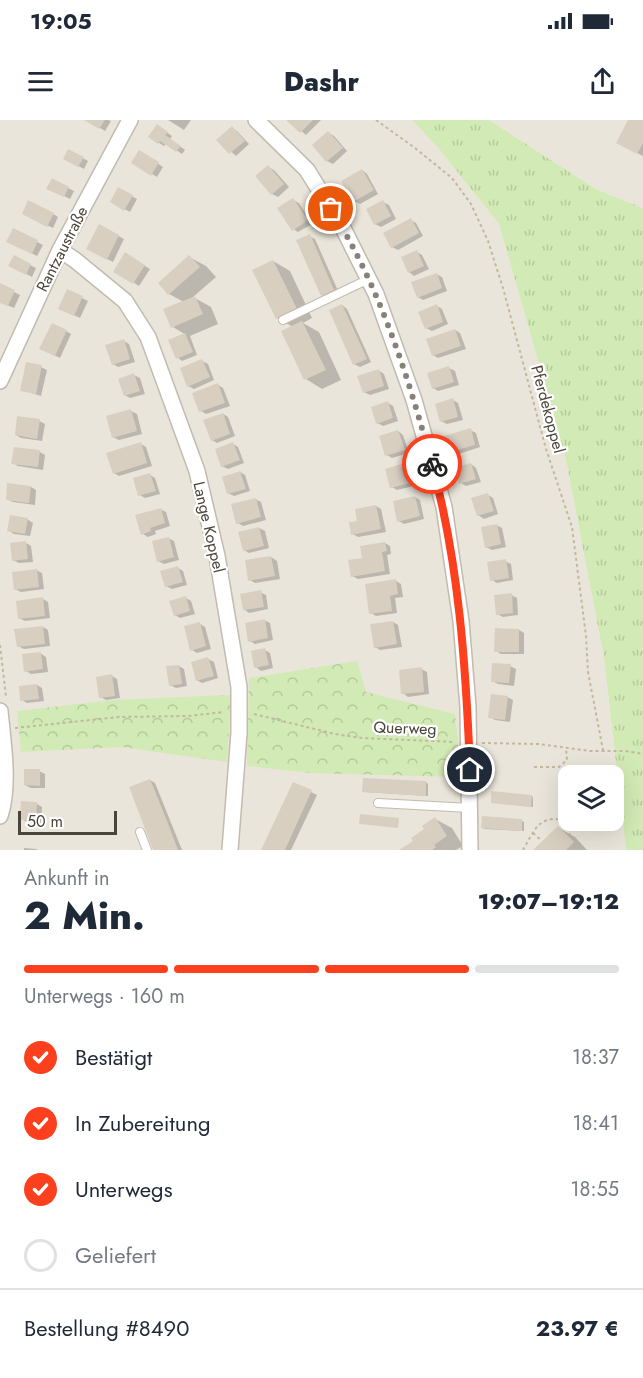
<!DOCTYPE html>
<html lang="de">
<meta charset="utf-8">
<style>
body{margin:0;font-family:Jost,sans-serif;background:#f6f6f7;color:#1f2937;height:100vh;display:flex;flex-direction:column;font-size:22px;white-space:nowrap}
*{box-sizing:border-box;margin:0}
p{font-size:20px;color:#747a83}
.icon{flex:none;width:33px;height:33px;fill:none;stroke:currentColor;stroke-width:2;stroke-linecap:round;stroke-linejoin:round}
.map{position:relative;height:730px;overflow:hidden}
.details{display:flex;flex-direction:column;background:#fff;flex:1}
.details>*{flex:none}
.buttons{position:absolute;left:558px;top:645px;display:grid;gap:12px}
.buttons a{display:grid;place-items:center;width:66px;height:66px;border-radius:12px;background:#fff;box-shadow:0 6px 24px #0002;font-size:30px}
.scale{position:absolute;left:18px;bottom:15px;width:99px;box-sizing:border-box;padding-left:6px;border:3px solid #4b4439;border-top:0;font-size:16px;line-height:21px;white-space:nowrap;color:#4b4439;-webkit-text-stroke:4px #fff;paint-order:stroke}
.pin{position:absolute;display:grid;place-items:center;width:51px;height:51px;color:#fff;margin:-26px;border:3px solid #fff;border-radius:50%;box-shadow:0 2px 6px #0007}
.courier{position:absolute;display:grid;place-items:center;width:60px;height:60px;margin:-30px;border:4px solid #fc3f1d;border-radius:50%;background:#fff;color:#222;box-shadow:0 2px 8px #0007}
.headline em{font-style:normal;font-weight:800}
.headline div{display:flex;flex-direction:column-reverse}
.headline{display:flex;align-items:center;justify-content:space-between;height:102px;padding:0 24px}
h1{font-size:39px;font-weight:800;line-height:45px}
.bar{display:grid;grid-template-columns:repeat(4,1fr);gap:9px 6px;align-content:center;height:72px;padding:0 24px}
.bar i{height:8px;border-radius:4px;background:#e0e1e3}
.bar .on{background:#fc3f1d}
.bar p{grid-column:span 4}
.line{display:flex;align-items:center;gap:15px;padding:0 24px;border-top:2px solid #e0e1e3}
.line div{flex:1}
ol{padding:0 24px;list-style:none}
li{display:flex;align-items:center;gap:18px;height:66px}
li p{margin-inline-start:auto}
li .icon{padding:6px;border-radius:50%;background:#fc3f1d;color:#fff;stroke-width:4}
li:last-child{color:#747a83}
li i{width:33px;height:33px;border:3px solid #e0e1e3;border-radius:50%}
.status{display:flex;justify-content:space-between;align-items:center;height:42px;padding:0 30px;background:#fff;direction:ltr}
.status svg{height:16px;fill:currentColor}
header{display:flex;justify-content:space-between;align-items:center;height:78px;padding:0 24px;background:#fff;font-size:27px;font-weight:800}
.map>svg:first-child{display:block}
</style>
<div class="status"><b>19:05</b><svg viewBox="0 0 49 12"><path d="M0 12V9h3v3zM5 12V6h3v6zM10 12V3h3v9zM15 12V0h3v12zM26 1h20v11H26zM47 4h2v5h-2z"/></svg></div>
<header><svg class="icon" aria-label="menu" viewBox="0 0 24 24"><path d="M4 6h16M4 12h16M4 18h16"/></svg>Dashr<svg class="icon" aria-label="share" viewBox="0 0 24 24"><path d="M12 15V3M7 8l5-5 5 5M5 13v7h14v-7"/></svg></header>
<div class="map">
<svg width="643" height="730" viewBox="0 0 643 730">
<defs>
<pattern id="grass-tufts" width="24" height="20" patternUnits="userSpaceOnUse" patternTransform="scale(1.5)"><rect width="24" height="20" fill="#d2eab5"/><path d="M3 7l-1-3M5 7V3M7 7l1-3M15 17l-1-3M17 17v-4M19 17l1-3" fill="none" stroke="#b6ca9c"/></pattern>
<pattern id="forest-crowns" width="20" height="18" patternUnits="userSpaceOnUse" patternTransform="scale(1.5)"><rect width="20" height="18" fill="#d2eab5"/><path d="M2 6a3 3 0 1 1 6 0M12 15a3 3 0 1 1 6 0" fill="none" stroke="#b6ca9c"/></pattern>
</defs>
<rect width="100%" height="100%" fill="#f6f3ec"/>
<!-- residential -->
<g fill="#eae5da" fill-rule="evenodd">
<path d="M0 0H412L439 29 499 104 565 335 604 538 626 730H0ZM568 656H614V700H568Z"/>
<path d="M489 0H643V88L596 69Z"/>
</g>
<!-- grass -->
<path fill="url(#grass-tufts)" d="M412 0H489L596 69 643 88V730H626L604 538 565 335 499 104 439 29Z"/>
<!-- forest -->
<g fill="url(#forest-crowns)">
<path d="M357 541 366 572 455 594 458 622V657L312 653 247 646 249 558Z"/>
<path d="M231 575 227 642 122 627 21 632 17 591 113 580Z"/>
</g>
<!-- shadow -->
<g fill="#0003">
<path d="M87 0H108L111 1 105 11Z"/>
<path d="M168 0H191L184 10Z"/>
<path d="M289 0H321L306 15Z"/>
<path d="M630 0H643V36L618 23Z"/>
<path d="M232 8 237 11 249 24 236 36 218 20Z"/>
<path d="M162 9 172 16 170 19 185 30 182 34 166 23 164 26 150 17Z"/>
<path d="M329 13 334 16 347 31 333 44 327 41 314 26Z"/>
<path d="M69 31 88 41 84 49 65 39Z"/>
<path d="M140 32 163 47 157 57 133 43Z"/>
<path d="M268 47 274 50 289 67 278 77 272 74Z"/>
<path d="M362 50 367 54 378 74 360 84 354 81Z"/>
<path d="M52 60 74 71 70 79 48 68Z"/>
<path d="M119 69 137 79 130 92 112 82Z"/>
<path d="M293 80 299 83 312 104 298 112 293 109Z"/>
<path d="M383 82 389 85 396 99 381 107 375 104Z"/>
<path d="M53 94 58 97 53 108 29 97Z"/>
<path d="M411 100 416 103 423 116 398 130 392 127Z"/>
<path d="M100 106 124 119 113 142 88 129Z"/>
<path d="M14 110 43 125 37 136 13 124Z"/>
<path d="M309 116 315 119 339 173 327 178 322 175Z"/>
<path d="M417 132 422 135 429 149 414 156 409 152Z"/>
<path d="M126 134 150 149 139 166 115 151Z"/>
<path d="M14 137 36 148 32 157 10 145Z"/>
<path d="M189 137 206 146 216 157 193 177 211 187 218 204 190 216 197 235 182 241 177 237 170 221 186 215 173 207 184 182 169 174 160 163Z"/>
<path d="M273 141 290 151 312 198 303 203 319 212 341 260 322 269 306 259 283 211 293 207 277 198Z"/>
<path d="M436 154 442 157 447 171 423 180 418 177Z"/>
<path d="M0 165 20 175 14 188 0 182Z"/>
<path d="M68 171 88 181 80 198 65 191Z"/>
<path d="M342 185 347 189 371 242 360 247 354 244Z"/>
<path d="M437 186 442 189 448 204 432 211 426 208Z"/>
<path d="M455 210 460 213 466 229 438 238 433 235Z"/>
<path d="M66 211 71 214 60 238 46 231Z"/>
<path d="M124 221 129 224 135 242 118 247 113 244Z"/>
<path d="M202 241 208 244 214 260 194 269 188 266Z"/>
<path d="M41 247 47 250 41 276 22 270Z"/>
<path d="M449 248 455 251 459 265 438 271 433 268Z"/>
<path d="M378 250 384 254 389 269 370 275 364 272Z"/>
<path d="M134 255 140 258 145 274 130 278 125 275Z"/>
<path d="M218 265 223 268 230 286 206 294 201 291Z"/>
<path d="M453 280 458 283 463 300 447 304 441 301Z"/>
<path d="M388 283 393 286 398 301 383 306 377 303Z"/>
<path d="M131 291 137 294 142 314 119 320 113 317Z"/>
<path d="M223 294 228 297 235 316 217 323 212 320Z"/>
<path d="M39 301 45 304 42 321 21 318 16 315Z"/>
<path d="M470 310 476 313 480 327 456 335 450 331Z"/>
<path d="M398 311 403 315 409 333 392 338 387 335Z"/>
<path d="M141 324 146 327 152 346 119 356 114 353Z"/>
<path d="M233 324 238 327 244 343 228 349 222 346Z"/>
<path d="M15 328 40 332 45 335 43 350 18 346 13 343Z"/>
<path d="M408 344 414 347 418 365 397 370 392 367Z"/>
<path d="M471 344 476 348 481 362 466 366 461 363Z"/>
<path d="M240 352 245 355 250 371 234 376 228 373Z"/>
<path d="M150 355 155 358 160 374 145 378 140 375Z"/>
<path d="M9 365 31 367 36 370 35 385 13 382 7 379Z"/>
<path d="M488 375 493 378 498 394 484 399 478 395Z"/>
<path d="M415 377 420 380 424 399 404 404 399 401Z"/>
<path d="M255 379 261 382 266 400 243 406 238 403Z"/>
<path d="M376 386 381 389 386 412 358 417 353 414 359 402Z"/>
<path d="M160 389 166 392 170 406 155 411 156 414 148 417 143 414Z"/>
<path d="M27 399 33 403 30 416 14 414 8 410Z"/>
<path d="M496 405 502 408 506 427 492 430 486 427Z"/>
<path d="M259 408 265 411 269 428 249 433 244 430Z"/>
<path d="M168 418 174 421 179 440 164 444 158 441Z"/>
<path d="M26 423 31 426 33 442 19 443 13 440Z"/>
<path d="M385 423 390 426 391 434 387 435 390 454 358 459 352 456 363 439Z"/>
<path d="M271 437 277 441 280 459 255 463 250 460Z"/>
<path d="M505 441 511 444 513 460 497 463 492 460Z"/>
<path d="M178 448 183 451 187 465 172 469 166 466Z"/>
<path d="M36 450 42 453 44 469 21 472 15 469Z"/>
<path d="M396 461 401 464 403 477 395 478 397 493 376 496 371 493Z"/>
<path d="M260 472 266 475 268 489 249 493 244 489Z"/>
<path d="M511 475 517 478 518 495 503 497 497 494Z"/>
<path d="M186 478 191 481 195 494 180 498 175 495Z"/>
<path d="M43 479 48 482 50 498 25 501 19 498Z"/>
<path d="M264 500 270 503 273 520 255 524 250 521Z"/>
<path d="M393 502 398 505 402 527 380 530 375 527Z"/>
<path d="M200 504 205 507 211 529 197 533 192 530Z"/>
<path d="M43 507 48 510 50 526 24 529 18 526Z"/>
<path d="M519 510 524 513V534H501L496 531Z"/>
<path d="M265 530 270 533 273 548 261 551 256 547Z"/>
<path d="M40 533 46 537 48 552 31 554 26 551Z"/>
<path d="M208 539 214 542 218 558 202 563 197 560Z"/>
<path d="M179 546 184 549 187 566 176 568 170 565Z"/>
<path d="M510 546 516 549 514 566 498 564 492 561Z"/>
<path d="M421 549 427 552 429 574 408 577 403 573Z"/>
<path d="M112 556 117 559 120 578 106 580 101 577Z"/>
<path d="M37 565 42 568 44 581 27 583 22 580Z"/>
<path d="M507 577 513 580 510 602 495 600 490 597Z"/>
<path d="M39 651 45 654V668H31L25 665Z"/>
<path d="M150 660 155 663 182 730H155Z"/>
<path d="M426 662 428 664V676L364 672Z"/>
<path d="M294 664 317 675 291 730H263Z"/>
<path d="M531 676 533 677V687L492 682Z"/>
<path d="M37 684 42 687 41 703 27 702 22 699Z"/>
<path d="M484 698 522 701 524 702V711L485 709 483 708Z"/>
<path d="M435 699 452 708 463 726 456 730H402L415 721Z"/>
<path d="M559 708 575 717 587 730H535Z"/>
<path d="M24 728 36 729 38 730H24Z"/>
</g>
<!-- building -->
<g fill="#d8cfc1">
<path d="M84 0H105L99 9Z"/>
<path d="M286 0H313L300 13Z"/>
<path d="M628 0H643V23L637 34 616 23Z"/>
<path d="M157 4 168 12 165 15 181 26 176 32 160 21 158 24 148 17Z"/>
<path d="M232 6 245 21 229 34 216 20Z"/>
<path d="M328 11 343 28 326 42 312 25Z"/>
<path d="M68 29 84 37 78 47 63 39Z"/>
<path d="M139 30 159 42 151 56 131 43Z"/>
<path d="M268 45 284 64 271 75 255 56Z"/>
<path d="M362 49 374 70 353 82 341 61Z"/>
<path d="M52 58 69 67 64 77 46 69Z"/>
<path d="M118 67 133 75 124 91 110 82Z"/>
<path d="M293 78 308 100 292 111 277 88Z"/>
<path d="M28 80 54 93 47 107 22 94Z"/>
<path d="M383 80 391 96 374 105 366 89Z"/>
<path d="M411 98 419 113 391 128 383 113Z"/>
<path d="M99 104 119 115 107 140 86 129Z"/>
<path d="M13 108 38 120 32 134 6 122Z"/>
<path d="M310 114 334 170 321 176 296 120Z"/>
<path d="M417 130 424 146 408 153 401 137Z"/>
<path d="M125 132 145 145 133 164 113 152Z"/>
<path d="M14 135 31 144 26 155 8 146Z"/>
<path d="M189 135 200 147 168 175 158 163Z"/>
<path d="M273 140 297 189 276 199 252 150Z"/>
<path d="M437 153 442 168 417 178 411 162Z"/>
<path d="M0 163 15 170 8 186 0 183Z"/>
<path d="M67 169 83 176 74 196 58 189Z"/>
<path d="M195 176 203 194 171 208 163 189Z"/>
<path d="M342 184 367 239 353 245 329 190Z"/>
<path d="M437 184 443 202 425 209 418 192Z"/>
<path d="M302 201 326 250 304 260 281 211Z"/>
<path d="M52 203 67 210 55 236 39 229Z"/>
<path d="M455 209 461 226 432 236 426 219Z"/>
<path d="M185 213 193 232 176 239 168 220Z"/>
<path d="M124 219 130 239 112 245 105 225Z"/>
<path d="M202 239 210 257 187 267 180 248Z"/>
<path d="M26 242 42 245 36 274 20 271Z"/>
<path d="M449 246 454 262 432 269 427 253Z"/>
<path d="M379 249 384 266 363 273 357 256Z"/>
<path d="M134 253 140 271 124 276 118 259Z"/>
<path d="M218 263 225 283 199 292 192 273Z"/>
<path d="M453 278 458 297 440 302 435 284Z"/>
<path d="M388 281 393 298 376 304 371 287Z"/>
<path d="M131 289 137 311 112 318 106 296Z"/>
<path d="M223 293 230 314 211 321 203 300Z"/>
<path d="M17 296 40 299 37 319 15 315Z"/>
<path d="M471 308 475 325 449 332 444 316Z"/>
<path d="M398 310 405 330 385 336 379 316Z"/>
<path d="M141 322 147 343 113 354 106 333Z"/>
<path d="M233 322 240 340 221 347 215 329Z"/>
<path d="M14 327 40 330 38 347 11 344Z"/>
<path d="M408 342 414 362 390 368 385 349Z"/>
<path d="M471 343 476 359 459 364 455 348Z"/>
<path d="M240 351 246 369 227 374 222 357Z"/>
<path d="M150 353 156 371 138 376 133 358Z"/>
<path d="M7 363 31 366 29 383 6 380Z"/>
<path d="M488 373 494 391 477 396 471 378Z"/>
<path d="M415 376 420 396 397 402 393 381Z"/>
<path d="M256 378 261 397 236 404 231 384Z"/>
<path d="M376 385 381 409 351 415 349 402 357 401 355 389Z"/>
<path d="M161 388 165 403 150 408 151 411 141 415 135 395Z"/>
<path d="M10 395 28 398 25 414 7 411Z"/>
<path d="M497 404 501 424 485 428 481 407Z"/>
<path d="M259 407 264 426 243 431 238 412Z"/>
<path d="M169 417 174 437 157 442 152 421Z"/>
<path d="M26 421 28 439 12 441 10 423Z"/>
<path d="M385 422 387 431 382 432 385 451 351 457 348 440 362 438 360 426Z"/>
<path d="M271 436 275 456 248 461 245 440Z"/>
<path d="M506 439 509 458 490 461 487 442Z"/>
<path d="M178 446 183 462 165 467 160 451Z"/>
<path d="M37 449 39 467 14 470 12 452Z"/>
<path d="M396 459 398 474 390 476 392 491 369 494 365 464Z"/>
<path d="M261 470 264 487 243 490 240 474Z"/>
<path d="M512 473 513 493 496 495 494 475Z"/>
<path d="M186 476 190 491 174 496 169 481Z"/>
<path d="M43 477 45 496 18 499 16 481Z"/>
<path d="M265 499 268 518 248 522 245 503Z"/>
<path d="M393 501 397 524 374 528 370 504Z"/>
<path d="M200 502 206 526 190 531 184 506Z"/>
<path d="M43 506 45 524 17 527 14 509Z"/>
<path d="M495 508 519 509V532H494Z"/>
<path d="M265 528 269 545 254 548 251 531Z"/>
<path d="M41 532 43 549 24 552 22 534Z"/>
<path d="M208 537 214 556 196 561 191 542Z"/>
<path d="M492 543 511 544 509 563 491 562Z"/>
<path d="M179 545 182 564 169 566 166 546Z"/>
<path d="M422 547 424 572 401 574 399 550Z"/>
<path d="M112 554 115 576 99 578 96 557Z"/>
<path d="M37 564 39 579 20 581 19 566Z"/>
<path d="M491 574 508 576 505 600 488 598Z"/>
<path d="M24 649H40V666L24 665Z"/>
<path d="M363 658 426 661V676L362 672Z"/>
<path d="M150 659 167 701 178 730H153L152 727 129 667Z"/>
<path d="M293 662 312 670 285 730H261Z"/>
<path d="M491 671 532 675 531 687 491 683Z"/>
<path d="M21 681 37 682 36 701 20 700Z"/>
<path d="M360 694 399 698 398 708 359 704Z"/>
<path d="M482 696 522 699V711L481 708Z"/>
<path d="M435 697 447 716 434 725 436 727 432 730H399L413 721 411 718 424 709 422 706Z"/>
<path d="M558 706 574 722 566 730H533Z"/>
</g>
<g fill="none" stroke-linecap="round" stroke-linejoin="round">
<!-- lane casing -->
<g stroke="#c2bbae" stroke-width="10">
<g id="lane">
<path d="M283 200 369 159"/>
<path d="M378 683 470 688"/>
<path d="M140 712 147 730"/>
</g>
</g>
<!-- street casing -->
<g stroke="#c2bbae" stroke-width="18">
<g id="street">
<path d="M256 0 307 50 343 108 376 174 414 280 444 387 461 501 468 587 470 730"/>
<path d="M60 130 75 140 125 181 148 217 197 351 217 436 239 567V613L230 730"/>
<path d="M0 261 60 130 130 0"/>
<path d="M0 591C3 622 10 666 0 696"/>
</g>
</g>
<!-- path -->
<g stroke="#c4b79f" stroke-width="2" stroke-dasharray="3 3" stroke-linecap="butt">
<path d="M376 0 415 28 452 58 471 84 488 121 503 168 546 329 572 407 586 516 588 552 603 630"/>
<path d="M0 525 6 577"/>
<path d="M254 594 335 614 362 618 455 622"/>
<path d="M15 608 119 597 188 596 224 592"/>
<path d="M482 623 539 624 590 631H626L643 634"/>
<path d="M534 647H559L567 640 566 628"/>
<path d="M533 713 542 721"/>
<path d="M523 730C527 723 531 715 536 708 547 695 566 696 572 712L568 716"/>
</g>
<!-- lane -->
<use href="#lane" stroke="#fff" stroke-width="8"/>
<!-- street -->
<use href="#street" stroke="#fff" stroke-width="15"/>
</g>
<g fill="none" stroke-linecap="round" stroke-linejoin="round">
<!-- done -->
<path stroke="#878178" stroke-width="6" stroke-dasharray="0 10.8" d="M331 89C380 167 408 256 432 344"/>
<!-- route -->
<path stroke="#fc3f1d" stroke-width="8" d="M432 344C459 443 466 547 470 650"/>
</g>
<g text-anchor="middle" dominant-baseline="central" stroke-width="4.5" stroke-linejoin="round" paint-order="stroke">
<!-- street labels -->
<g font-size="16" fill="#4b4439" stroke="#fff">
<text transform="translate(62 129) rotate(-63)">Rantzaustraße</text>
<text transform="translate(548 289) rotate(75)">Pferdekoppel</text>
<text transform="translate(209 407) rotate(77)">Lange Koppel</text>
<text transform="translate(405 608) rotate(2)">Querweg</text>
</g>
</g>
</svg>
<div class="buttons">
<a><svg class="icon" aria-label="layers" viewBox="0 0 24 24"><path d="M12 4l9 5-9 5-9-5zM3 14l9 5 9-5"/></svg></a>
</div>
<div class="scale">50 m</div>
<div class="pin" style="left:331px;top:89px;background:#ea580c"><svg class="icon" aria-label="bag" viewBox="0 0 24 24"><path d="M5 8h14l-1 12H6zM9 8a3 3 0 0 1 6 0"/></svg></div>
<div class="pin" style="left:470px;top:650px;background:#1f2937"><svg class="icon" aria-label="home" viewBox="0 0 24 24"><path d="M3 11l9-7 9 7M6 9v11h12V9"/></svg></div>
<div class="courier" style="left:432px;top:344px"><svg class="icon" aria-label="bike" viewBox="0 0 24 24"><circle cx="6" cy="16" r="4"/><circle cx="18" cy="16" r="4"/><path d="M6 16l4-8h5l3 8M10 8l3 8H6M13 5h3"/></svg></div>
</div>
<section class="details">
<div class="headline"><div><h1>2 Min.</h1><p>Ankunft in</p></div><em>19:07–19:12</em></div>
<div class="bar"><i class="on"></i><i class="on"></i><i class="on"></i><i></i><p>Unterwegs · 160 m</p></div>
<ol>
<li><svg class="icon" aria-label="check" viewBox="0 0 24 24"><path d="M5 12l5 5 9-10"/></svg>Bestätigt<p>18:37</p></li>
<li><svg class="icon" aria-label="check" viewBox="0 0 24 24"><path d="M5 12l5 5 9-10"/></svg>In Zubereitung<p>18:41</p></li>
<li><svg class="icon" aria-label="check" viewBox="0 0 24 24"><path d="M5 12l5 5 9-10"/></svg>Unterwegs<p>18:55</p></li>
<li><i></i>Geliefert</li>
</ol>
<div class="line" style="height:78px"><div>Bestellung #8490</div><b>23.97 €</b></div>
</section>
